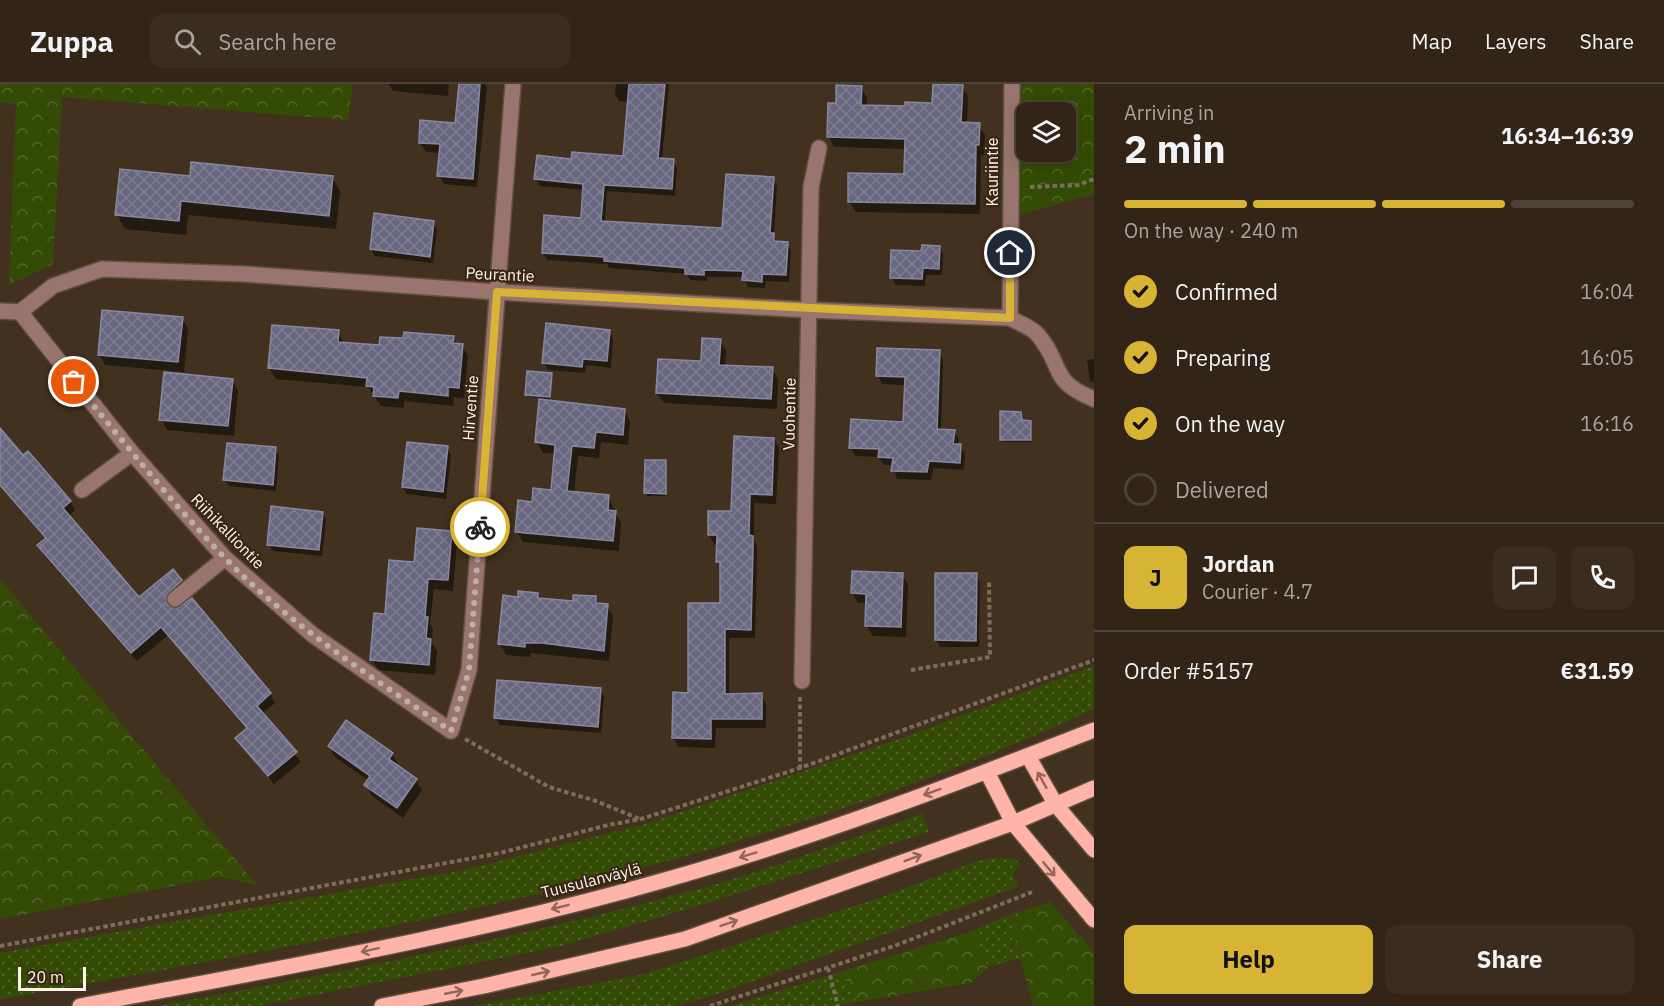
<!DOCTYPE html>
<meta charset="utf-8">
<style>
body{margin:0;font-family:"IBM Plex Sans",sans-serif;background:#3a2d20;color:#f1f3f6;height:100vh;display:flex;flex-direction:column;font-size:22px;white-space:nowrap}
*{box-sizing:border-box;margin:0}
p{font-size:20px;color:#a8a5a1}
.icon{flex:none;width:33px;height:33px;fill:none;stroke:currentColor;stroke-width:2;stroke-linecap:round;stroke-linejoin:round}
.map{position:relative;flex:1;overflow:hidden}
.details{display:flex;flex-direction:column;background:#322517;width:570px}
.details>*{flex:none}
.fabs{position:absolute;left:1016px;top:18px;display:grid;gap:12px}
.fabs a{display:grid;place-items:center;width:60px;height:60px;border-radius:12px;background:#322517;box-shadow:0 3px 15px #0003,0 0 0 2px #4d4236;font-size:30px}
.scale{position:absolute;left:18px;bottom:15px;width:68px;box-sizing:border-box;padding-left:6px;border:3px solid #fff3e7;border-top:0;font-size:16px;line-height:21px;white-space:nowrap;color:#fff3e7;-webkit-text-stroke:4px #392715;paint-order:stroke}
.pin{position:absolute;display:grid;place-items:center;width:51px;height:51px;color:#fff;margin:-26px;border:3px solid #fff;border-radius:50%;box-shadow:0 2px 6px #0007}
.courier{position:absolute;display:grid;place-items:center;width:60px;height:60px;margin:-30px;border:4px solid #d8b434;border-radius:50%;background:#fff;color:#222;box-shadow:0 2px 8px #0007}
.head em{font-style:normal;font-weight:700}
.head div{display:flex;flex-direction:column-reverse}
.head{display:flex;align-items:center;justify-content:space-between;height:102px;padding:0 30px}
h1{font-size:39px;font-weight:700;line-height:45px}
.bar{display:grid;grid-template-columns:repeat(4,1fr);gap:9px 6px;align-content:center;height:72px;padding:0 30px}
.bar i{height:8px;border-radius:4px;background:#4d4236}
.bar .selected{background:#d8b434}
.bar p{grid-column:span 4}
.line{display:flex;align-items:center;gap:15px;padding:0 30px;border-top:2px solid #4d4236}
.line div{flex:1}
.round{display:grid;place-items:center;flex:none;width:63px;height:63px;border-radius:12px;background:#3a2d20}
ol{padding:0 30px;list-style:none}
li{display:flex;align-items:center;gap:18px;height:66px}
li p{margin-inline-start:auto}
li .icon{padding:6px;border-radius:50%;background:#d8b434;color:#111;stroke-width:4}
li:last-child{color:#a8a5a1}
li i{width:33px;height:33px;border:3px solid #4d4236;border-radius:50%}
.cta{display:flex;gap:12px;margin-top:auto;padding:12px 30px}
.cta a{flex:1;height:69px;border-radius:12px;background:#d8b434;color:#111;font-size:24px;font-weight:700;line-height:69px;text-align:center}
.cta a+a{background:#3a2d20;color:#f1f3f6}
header{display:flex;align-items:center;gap:36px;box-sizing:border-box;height:84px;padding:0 30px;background:#322517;border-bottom:2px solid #4d4236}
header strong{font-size:28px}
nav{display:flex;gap:33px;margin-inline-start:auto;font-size:21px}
.search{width:420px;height:54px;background:#3a2d20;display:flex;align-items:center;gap:15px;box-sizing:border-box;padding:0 21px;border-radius:12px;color:#a8a5a1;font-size:22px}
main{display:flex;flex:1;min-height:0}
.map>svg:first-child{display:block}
</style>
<header>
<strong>Zuppa</strong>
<div class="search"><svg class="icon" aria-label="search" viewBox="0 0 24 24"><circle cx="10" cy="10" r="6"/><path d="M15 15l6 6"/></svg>Search here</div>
<nav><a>Map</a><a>Layers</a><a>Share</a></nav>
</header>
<main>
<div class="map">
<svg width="1094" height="922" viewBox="0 0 1094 922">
<defs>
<pattern id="grass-dots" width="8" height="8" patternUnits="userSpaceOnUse" patternTransform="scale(1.5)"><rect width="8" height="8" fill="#344b06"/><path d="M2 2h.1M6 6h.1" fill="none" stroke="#52652a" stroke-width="1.8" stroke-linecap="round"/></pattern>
<pattern id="forest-crowns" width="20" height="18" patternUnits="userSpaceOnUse" patternTransform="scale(1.5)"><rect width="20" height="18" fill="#344b06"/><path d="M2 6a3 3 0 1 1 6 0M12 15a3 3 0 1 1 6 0" fill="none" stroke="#52652a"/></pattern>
<pattern id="building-cross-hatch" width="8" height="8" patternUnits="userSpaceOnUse" patternTransform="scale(1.5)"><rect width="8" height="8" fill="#686780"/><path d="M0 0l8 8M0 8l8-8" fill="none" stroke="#7f7d92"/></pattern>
</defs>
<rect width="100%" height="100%" fill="#43311f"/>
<!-- grass -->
<g fill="url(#grass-dots)">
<path d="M1094 582V625C749 785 371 849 0 915V869L468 785 645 740 902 654Z"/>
<path d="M922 730 929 748 705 820 557 863 258 922H158C339 888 520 854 698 805 773 785 848 755 922 730Z"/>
<path d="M998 773 1014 775 1021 780 1013 790 1017 803 720 909 674 922H473L641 891 879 814 974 778Z"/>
<path d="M1009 831 1020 874 988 883 972 847Z"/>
<path d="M840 888 857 918 836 922H731Z"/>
</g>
<!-- forest -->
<g fill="url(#forest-crowns)" fill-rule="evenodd">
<path d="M0 0H353L348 36 62 13 53 180 9 201 16 20 0 18Z"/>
<path d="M1021 0H1094V110L1019 131ZM1026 28H1065V68H1026Z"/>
<path d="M0 495 257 801 220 793 0 835Z"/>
<path d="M1050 818 1094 868V922H1033L1009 831Z"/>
<path d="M972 847 988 883 971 899 857 918 840 888Z"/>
</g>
<!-- shadow -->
<g fill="#0007">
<path d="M389 0H449L448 12 393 7Z"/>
<path d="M460 0H485L487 3 477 103 444 100 439 91 441 69 426 68 420 59 456 40Z"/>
<path d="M616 0H669L662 76 673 77 677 84 675 112 607 107 605 138 723 146 773 95 777 102 774 151 777 158 787 160 791 166 789 198 766 197 765 204 748 203 744 193H708L707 197 690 196 687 190 609 184 607 180 547 176 543 169 546 133 582 135 584 106 540 102 536 95 573 77 624 74 629 18 619 17 615 10Z"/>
<path d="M962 2 968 13 967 40 979 41 985 51 984 71H981L980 130 856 128 849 117 906 92V65L834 63 828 52 837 21 861 3 867 14V22L907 23 934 21Z"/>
<path d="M332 93 340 107 336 145 188 131 186 151 125 145 117 131 191 94Z"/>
<path d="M433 138 437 145 433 179 375 172 371 165Z"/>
<path d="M939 163 943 170 942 191H926L925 202 896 201 892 194 923 168Z"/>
<path d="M182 234 188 245 184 288 105 281 99 270Z"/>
<path d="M338 247 344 260 380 262 405 256 453 254 457 261H462L468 272 464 314 454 313 453 322 404 317V324L381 322 368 303 276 295 269 284Z"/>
<path d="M609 247 613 254 611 284 586 281 585 289 548 286 544 279Z"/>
<path d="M720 256 726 267 725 282 772 285 778 295 777 325 664 319 657 309 702 279Z"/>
<path d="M939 268 943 276 941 347H954L959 356 958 361 965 369 964 386 933 384 931 396 897 395 893 381H884L879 373 855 372 851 364 905 340 906 301 882 300 878 292Z"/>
<path d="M1094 275V298H1090L1087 276Z"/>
<path d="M551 291 550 318 624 326 630 337 628 361 601 358 599 374 578 372 574 409 608 413 621 439 619 467 523 458 517 448 533 419 552 408 555 370 543 369 537 358 541 314 528 313 526 310Z"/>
<path d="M232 296 238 307 234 352 167 346 161 335Z"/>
<path d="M1021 329 1022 338H1031L1032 341V358H1003L1002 355Z"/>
<path d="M0 346 23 373 70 417 75 426 68 433 139 515 173 487 186 506 171 521V524L270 610 275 619 262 630 301 678 274 700 237 655 247 646 168 551 137 577 44 471 39 462 46 455 0 402Z"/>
<path d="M774 355 779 364 776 420 754 419V456L757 462V474L755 554H729V611H761L766 620V644H716L715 664 679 663 673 654 721 521 722 484 718 478V460H714L709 451 733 428Z"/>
<path d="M447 364 451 371 446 415 407 410 403 403Z"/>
<path d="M275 365 279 372 276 407 229 402 225 396Z"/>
<path d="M665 378 666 412H647L646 409Z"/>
<path d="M322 429 326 436 322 472 273 467 269 460Z"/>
<path d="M451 448 457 459 453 507 434 505 430 540 433 545 432 559 437 567 435 591 378 586 372 576 386 531 415 480Z"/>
<path d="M902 490 908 501 906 553 873 552 867 542 868 519H858L852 508Z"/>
<path d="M937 490 976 491 980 498 979 563H940L936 556Z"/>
<path d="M538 510 541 516 574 519 596 514 600 521H607L613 532 609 577 530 569V573L506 571 500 560 519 515Z"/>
<path d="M600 606 604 613 601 649 500 641 496 634Z"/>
<path d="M329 662 392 670 398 680 397 683 416 696 422 706 403 734 372 712 366 701 369 697 335 673Z"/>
</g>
<!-- building -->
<g fill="url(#building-cross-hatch)" stroke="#8887a1" stroke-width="1.5">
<path d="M459 0H480L473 95 437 92 440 60 419 59 420 36 455 39Z"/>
<path d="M629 0H665L658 74 674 75 672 105 604 101 601 137 722 144 726 90 774 93 770 149H774V157L788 158 786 191 762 190V198L742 196 743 187 704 186V191L685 190V184L604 177V173L542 169 544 131 581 134 583 100 534 95 537 71 571 75 572 68 623 72Z"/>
<path d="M933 0 963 1 961 38 980 39 979 61H976L975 120 848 118V89L904 90 905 55 827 53 828 19H836V1L862 2 861 21 905 22V18L932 19Z"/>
<path d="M191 78 333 92 329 132 181 117 179 137 115 131 120 85 190 92Z"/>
<path d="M374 129 434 137 430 173 370 165Z"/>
<path d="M922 161 940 162 939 185 923 184 922 195 890 194 891 166 921 167Z"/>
<path d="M102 226 183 233 178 278 98 271Z"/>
<path d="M546 239 610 246 607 277 583 275 582 283 542 279Z"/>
<path d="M272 241 339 246 338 258 379 261 380 253 403 254 404 248 454 252 453 259 463 260 459 304 448 303V312L399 307 398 314 373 312 374 303 366 302 367 294 268 284Z"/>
<path d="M702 254 721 255 719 281 773 283 771 315 656 309 658 275 701 277Z"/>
<path d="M877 264 940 266 937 345 955 346 953 360H961L960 379 929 377 927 388 891 387 893 374 878 373 879 365 849 364 851 335 903 338 905 293 876 292Z"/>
<path d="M527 287 552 289 550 313 525 311Z"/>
<path d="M164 288 233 295 228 342 159 336Z"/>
<path d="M539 315 625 325 623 351 596 348 594 364 572 362 567 407 609 411 608 426 616 427 613 457 515 448 518 416 532 418 533 404 551 406 555 361 535 358Z"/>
<path d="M1000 327 1021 328 1022 336 1031 337V356H1000Z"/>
<path d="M0 344 23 371 28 367 71 417 63 424 139 513 173 485 182 496 166 511 167 521 177 524 192 514 271 609 257 622 297 668 268 692 235 654 247 644 161 543 131 569 37 461 46 454 0 401Z"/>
<path d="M734 352 774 354 772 411 750 410 749 451 753 452V464L751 546 725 545V610L762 609V635H711V655L672 654 673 608 688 609V519H720V478H716L717 451H708V427H731Z"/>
<path d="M407 358 448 362 443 408 402 403Z"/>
<path d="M227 359 276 363 273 401 223 396Z"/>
<path d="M645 376H666V410L644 409Z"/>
<path d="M271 422 323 428 319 466 267 461Z"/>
<path d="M417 444 452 447 448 496 428 495 425 533H428L426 554 431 555 429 581 370 576 374 529 385 530 389 476 414 478Z"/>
<path d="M852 487 903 489 901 543 865 542 866 510 851 509Z"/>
<path d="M935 489H977L976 557 935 556Z"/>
<path d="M518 507 538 509V514L573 517V511L596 512V519L608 520 604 567 542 559H525V563L498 560 503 511 518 513Z"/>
<path d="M497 596 601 604 598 643 494 634Z"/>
<path d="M346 636 393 669 389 675 417 695 397 724 364 701 370 692 328 662Z"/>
</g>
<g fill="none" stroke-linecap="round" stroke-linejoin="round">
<!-- minor casing -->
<g stroke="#61503f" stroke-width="18">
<g id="minor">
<path d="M0 227 20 228 53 202 102 185 244 190 497 208 808 226 1010 234C1018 239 1032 243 1038 251 1064 281 1048 297 1094 315"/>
<path d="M20 228 132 369 225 474 313 551 451 647 469 586 513 0"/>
<path d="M1010 234 1012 0"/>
<path d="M82 406 132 369"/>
<path d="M175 515 225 474"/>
<path d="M802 597 811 103 819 64"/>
</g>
</g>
<!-- major casing -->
<g stroke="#61503f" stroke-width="18">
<g id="major">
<path d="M1028 672 1056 721 1094 766"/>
<path d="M987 688 1013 739 1094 836"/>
<path d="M80 922C275 885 473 851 665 796 811 755 953 701 1094 646"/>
<path d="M382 922 484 902 685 855 1013 739 1094 704"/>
</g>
</g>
<!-- path -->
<g stroke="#7c6c5c" stroke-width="4" stroke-dasharray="4.5 3" stroke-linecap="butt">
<path d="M1030 103 1078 101 1094 95"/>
<path d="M911 586 990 573 989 496"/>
<path d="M800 613V684"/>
<path d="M465 655 549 703 596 717 640 735"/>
<path d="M0 862 500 769 608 741 641 735 800 684 1094 576"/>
<path d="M828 884 838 922"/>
<path d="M710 922 897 861 1032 808"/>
</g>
<!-- minor -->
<use href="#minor" stroke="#9a7570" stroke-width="15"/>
<!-- major -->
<use href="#major" stroke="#ffb4a9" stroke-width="15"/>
</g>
<!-- one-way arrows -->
<defs><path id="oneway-shaft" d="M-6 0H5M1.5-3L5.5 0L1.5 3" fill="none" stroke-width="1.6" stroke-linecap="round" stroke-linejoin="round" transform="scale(1.5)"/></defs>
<g stroke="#926658">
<use href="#oneway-shaft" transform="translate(1042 696) rotate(-119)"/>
<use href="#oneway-shaft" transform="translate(932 708) rotate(160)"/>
<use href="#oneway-shaft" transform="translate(748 771) rotate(163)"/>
<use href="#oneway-shaft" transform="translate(913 774) rotate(-20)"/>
<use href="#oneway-shaft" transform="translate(1049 785) rotate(50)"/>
<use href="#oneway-shaft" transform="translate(560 823) rotate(166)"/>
<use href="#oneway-shaft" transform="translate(729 839) rotate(-19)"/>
<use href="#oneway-shaft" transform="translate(370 866) rotate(168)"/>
<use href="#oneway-shaft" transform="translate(541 889) rotate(-13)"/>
<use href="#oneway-shaft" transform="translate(454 908) rotate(-11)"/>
</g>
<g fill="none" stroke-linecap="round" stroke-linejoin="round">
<!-- done -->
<path stroke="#bdafa1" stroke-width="6" stroke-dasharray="0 10.8" d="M74 298C123 357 171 418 225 474 291 542 373 594 451 647L469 586 480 443"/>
<!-- route -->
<path stroke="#d8b434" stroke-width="8" d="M480 443 497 208 1010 234V169"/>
</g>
<g text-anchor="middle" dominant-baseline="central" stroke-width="4.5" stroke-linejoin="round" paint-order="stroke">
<!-- street labels -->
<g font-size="16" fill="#fff3e7" stroke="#392715">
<text transform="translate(992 88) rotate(-90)">Kauriintie</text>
<text transform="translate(500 190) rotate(3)">Peurantie</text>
<text transform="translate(470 324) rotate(-86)">Hirventie</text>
<text transform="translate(789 330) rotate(-89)">Vuohentie</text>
<text transform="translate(228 447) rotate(46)">Riihikalliontie</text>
<text transform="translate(591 796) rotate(-14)">Tuusulanväylä</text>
</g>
</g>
</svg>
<div class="fabs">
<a><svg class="icon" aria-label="layers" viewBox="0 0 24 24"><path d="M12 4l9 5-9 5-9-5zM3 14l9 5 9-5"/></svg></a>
</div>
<div class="scale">20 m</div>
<div class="pin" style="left:74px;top:298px;background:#ea580c"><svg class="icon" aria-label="bag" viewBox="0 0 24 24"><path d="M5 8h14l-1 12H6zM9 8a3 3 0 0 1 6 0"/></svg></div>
<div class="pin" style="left:1010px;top:169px;background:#1f2937"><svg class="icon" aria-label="home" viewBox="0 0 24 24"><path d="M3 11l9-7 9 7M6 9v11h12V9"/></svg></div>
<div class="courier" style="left:480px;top:443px"><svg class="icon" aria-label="bike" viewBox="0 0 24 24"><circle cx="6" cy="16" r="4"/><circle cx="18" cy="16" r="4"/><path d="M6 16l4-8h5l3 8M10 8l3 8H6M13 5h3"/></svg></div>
</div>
<section class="details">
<div class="head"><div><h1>2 min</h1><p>Arriving in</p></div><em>16:34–16:39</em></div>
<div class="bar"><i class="selected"></i><i class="selected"></i><i class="selected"></i><i></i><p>On the way · 240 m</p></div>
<ol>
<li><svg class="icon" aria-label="check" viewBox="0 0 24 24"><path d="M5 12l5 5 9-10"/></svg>Confirmed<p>16:04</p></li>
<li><svg class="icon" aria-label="check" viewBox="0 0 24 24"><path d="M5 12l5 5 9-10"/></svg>Preparing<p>16:05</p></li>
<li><svg class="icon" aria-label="check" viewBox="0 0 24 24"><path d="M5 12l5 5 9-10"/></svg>On the way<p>16:16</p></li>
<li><i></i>Delivered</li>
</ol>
<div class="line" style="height:108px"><b class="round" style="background:#d8b434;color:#111">J</b><div><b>Jordan</b><p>Courier · 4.7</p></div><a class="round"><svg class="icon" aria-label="chat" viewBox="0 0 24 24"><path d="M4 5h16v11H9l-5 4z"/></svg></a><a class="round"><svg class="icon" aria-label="phone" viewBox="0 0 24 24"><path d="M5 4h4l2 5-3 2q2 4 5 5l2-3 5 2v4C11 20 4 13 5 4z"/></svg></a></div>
<div class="line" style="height:78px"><div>Order #5157</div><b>€31.59</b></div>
<div class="cta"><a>Help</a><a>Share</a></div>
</section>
</main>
